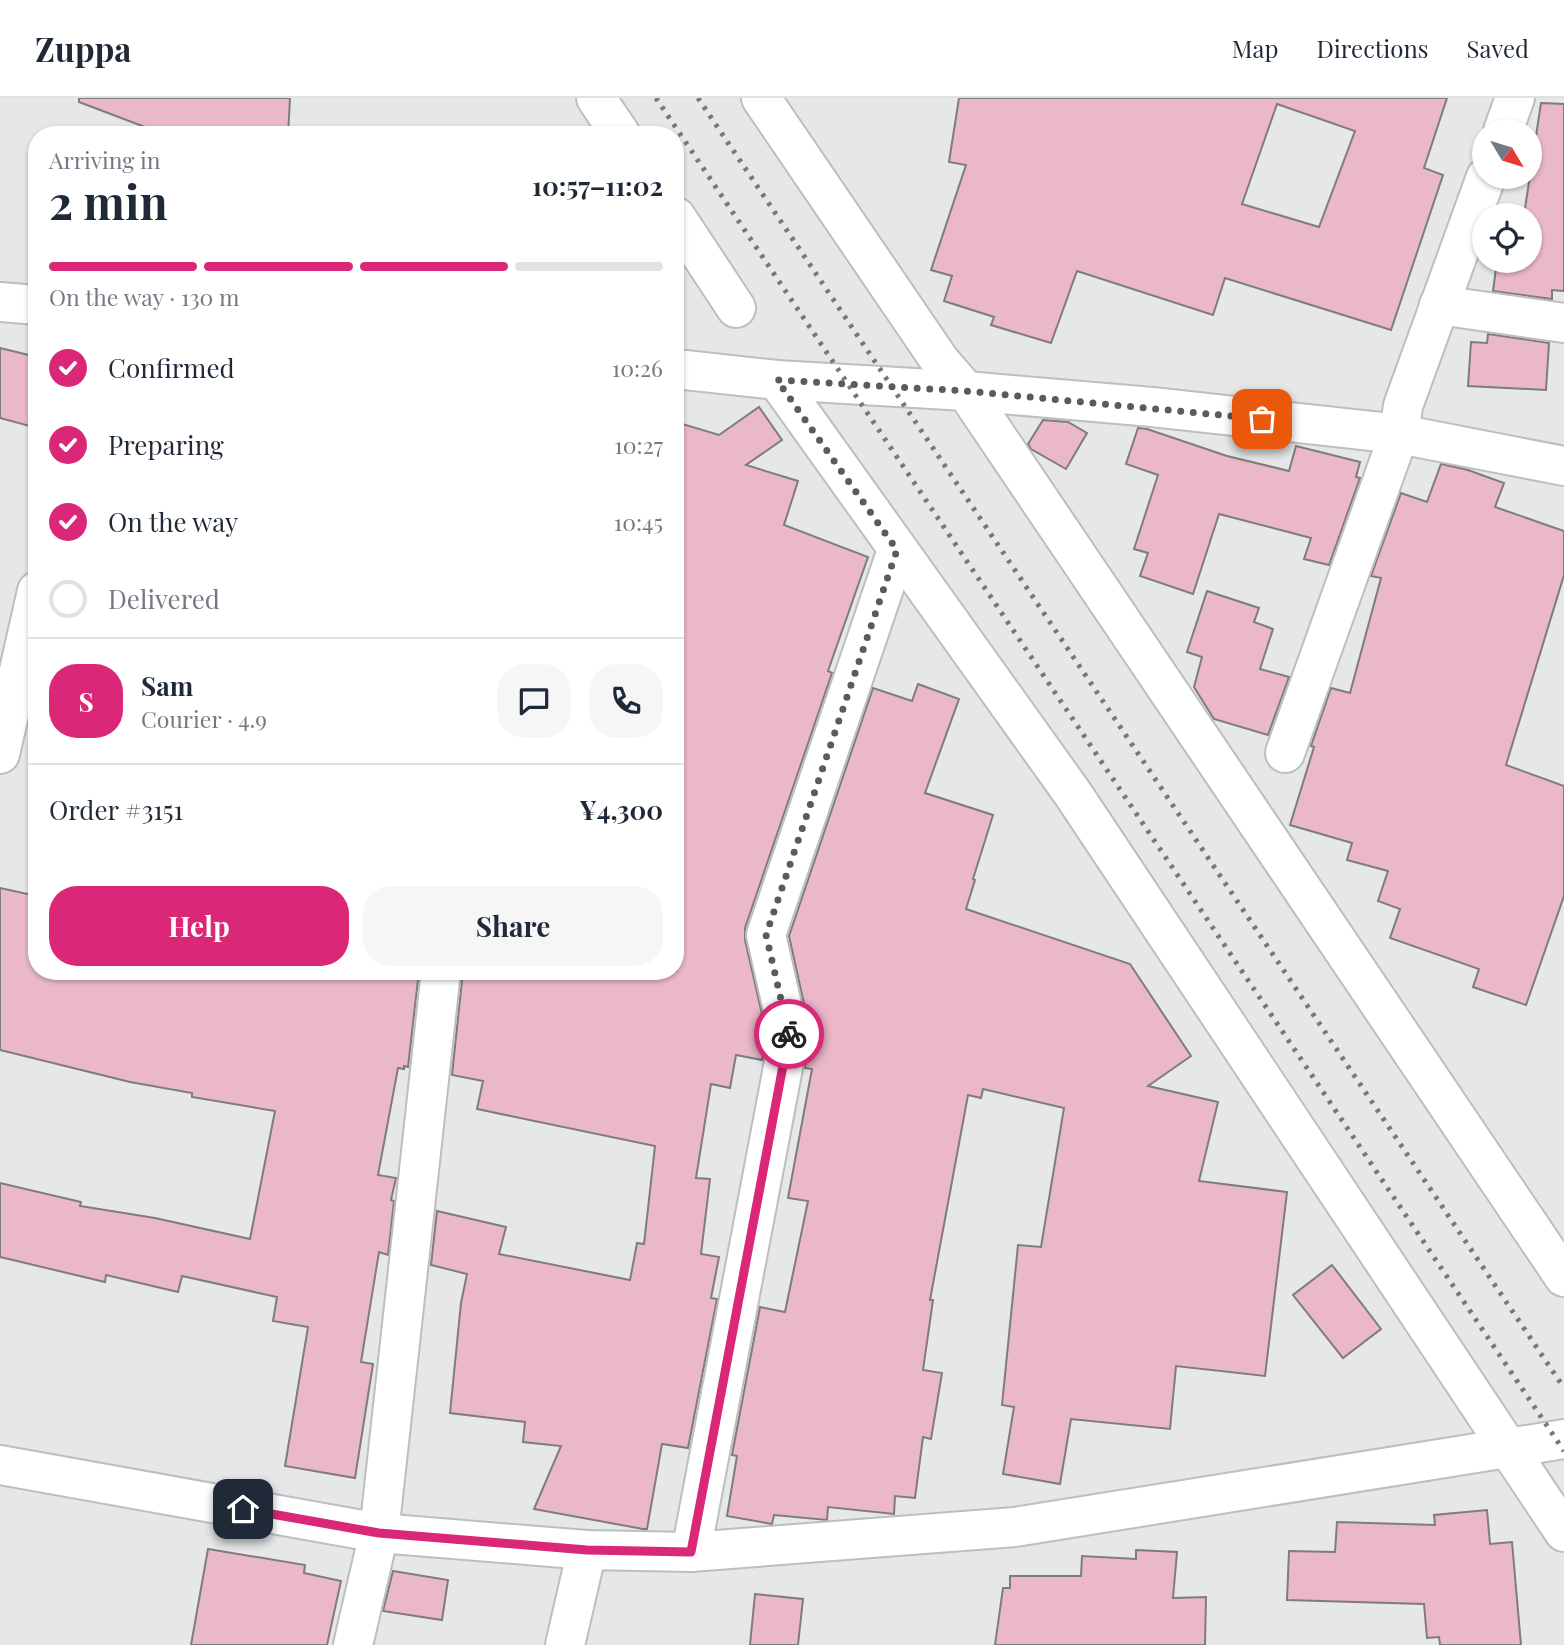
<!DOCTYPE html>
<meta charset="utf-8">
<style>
body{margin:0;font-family:"Playfair Display",serif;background:#f6f6f7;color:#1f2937;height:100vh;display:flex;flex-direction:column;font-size:26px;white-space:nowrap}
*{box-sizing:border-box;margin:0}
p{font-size:23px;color:#747a83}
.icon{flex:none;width:38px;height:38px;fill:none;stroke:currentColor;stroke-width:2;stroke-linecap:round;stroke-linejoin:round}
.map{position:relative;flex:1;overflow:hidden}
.drawer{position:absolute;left:28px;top:28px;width:656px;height:854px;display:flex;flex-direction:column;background:#fff;border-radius:28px;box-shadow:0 2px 5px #0004}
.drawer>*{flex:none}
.needle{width:46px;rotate:128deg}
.buttons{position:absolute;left:1472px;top:21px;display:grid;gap:14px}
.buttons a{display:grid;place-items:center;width:70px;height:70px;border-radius:50%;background:#fff;box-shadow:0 2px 5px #0004;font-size:35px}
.pin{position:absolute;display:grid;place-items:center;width:60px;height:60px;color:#fff;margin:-30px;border-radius:14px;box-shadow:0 4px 10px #0006}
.courier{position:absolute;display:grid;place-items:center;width:70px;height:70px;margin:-35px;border:5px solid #db2777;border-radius:50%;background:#fff;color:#222;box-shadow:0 2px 9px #0007}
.summary em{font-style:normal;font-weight:700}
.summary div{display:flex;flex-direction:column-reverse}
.summary{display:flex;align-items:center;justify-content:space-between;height:119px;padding:0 21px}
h1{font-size:46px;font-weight:700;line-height:52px}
.bar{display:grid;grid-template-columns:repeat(4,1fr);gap:10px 7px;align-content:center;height:84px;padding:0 21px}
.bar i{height:9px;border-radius:5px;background:#e0e1e3}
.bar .on{background:#db2777}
.bar p{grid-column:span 4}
.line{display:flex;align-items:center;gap:18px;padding:0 21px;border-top:2px solid #e0e1e3}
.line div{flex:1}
.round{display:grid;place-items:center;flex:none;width:74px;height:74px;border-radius:28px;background:#f6f6f7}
ol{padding:0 21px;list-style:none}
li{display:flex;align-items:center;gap:21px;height:77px}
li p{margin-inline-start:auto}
li .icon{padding:7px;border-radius:50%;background:#db2777;color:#fff;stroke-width:4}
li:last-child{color:#747a83}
li i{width:38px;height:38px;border:4px solid #e0e1e3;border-radius:50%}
.primary-button{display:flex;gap:14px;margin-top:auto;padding:14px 21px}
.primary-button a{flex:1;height:80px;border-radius:28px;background:#db2777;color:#fff;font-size:28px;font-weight:700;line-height:80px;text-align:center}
.primary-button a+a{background:#f6f6f7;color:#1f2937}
header{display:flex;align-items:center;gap:42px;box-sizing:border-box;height:98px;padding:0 35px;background:#fff;border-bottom:2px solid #e0e1e3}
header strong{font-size:33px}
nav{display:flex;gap:38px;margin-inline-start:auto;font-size:24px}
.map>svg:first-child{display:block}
</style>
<header>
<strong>Zuppa</strong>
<nav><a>Map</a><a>Directions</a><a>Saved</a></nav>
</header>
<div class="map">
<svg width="1564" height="1547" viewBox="0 0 1564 1547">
<rect width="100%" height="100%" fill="#e5e7e8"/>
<!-- building -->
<g fill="#ebb7ca" stroke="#7e7c7d" stroke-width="2" fill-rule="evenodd">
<path d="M79 0H290L288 37H166L79 4Z"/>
<path d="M959 0H1447L1424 70 1443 77 1391 232 1225 180 1213 217 1077 173 1051 245 991 227 994 219 944 203 952 178 931 172 966 67 949 64ZM1277 6 1355 33 1319 129 1242 106Z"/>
<path d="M1541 5 1564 6V193L1552 192V201L1493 193 1497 163H1530V117H1524Z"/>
<path d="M1488 236 1549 245 1546 292 1468 288 1471 244 1487 245Z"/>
<path d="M0 250 37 259V330L0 320Z"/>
<path d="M759 309 782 342 746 367 798 383 784 427 868 459 828 573 832 575 745 830V842L767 938 762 962 736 957 730 990 711 986 696 1080 710 1081 701 1156 719 1159 711 1200 717 1201 688 1350 662 1346 647 1431H643L534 1411 561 1348 523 1344 525 1324 450 1315 461 1205 467 1176 431 1167 437 1113 506 1129 499 1156 630 1182 637 1145 644 1146 655 1048 477 1011 483 983 452 977 463 873H676V324L719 337Z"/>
<path d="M1043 322 1068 324 1087 335 1066 371 1031 351 1028 346Z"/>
<path d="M1138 330 1147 331 1227 358 1289 373 1296 348 1360 364 1356 379 1360 380 1329 467 1304 461 1311 440 1219 416 1193 496 1140 478 1148 455 1134 451 1158 377 1126 366Z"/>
<path d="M1441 366 1468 372 1504 385 1495 409 1564 433V477L1506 667 1564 688V798L1526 907 1473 889 1479 871 1390 840 1400 811 1378 803 1388 773 1347 762 1352 745 1290 727 1314 649 1311 648 1331 590 1350 595 1381 480 1371 478 1401 395 1427 404Z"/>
<path d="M1207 493 1259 510 1254 524 1273 531 1260 571 1289 579 1268 637 1214 621 1194 589 1202 559 1187 554Z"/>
<path d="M918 586 959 601 925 695 993 717 973 781 975 782 966 811 1130 866 1191 958 1148 988 1218 1004 1199 1083 1287 1094 1265 1278 1176 1268 1170 1331 1071 1321 1060 1386 1003 1376 1014 1309 1002 1307 1018 1147 1041 1149 1064 1010 983 991 981 1000 968 997 930 1202H933L923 1272 942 1275 931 1341 923 1339 915 1400 895 1398 894 1416 828 1409 827 1422 774 1417 772 1426 727 1418 737 1358 732 1357 760 1209 785 1214 808 1103 788 1100 812 971 805 970 810 933 789 838 873 590 912 603Z"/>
<path d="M0 790 37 798V873H419L408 969 404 968V971L398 970 378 1077 396 1080 391 1102 394 1103 388 1157 379 1154 361 1264 373 1266 355 1380 285 1368 308 1229 273 1223 277 1199 182 1178 178 1194 106 1177 105 1184 0 1159V1085L81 1104 80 1108 155 1120 250 1141 275 1013 192 999V995L130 984 0 952Z"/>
<path d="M1332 1167 1381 1231 1343 1260 1293 1197Z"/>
<path d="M1487 1412 1490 1446 1512 1444 1521 1547H1440L1439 1539 1427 1540 1424 1506 1287 1502 1289 1453 1335 1454 1337 1424 1435 1427 1434 1417Z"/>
<path d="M208 1451 305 1467 304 1475 341 1483 327 1547H191Z"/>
<path d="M1136 1452 1177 1454 1173 1500 1206 1499 1205 1547H995L1003 1490H1010V1478H1081L1082 1458 1136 1461Z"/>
<path d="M393 1473 448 1482 442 1522 383 1513Z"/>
<path d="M755 1496 803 1501 798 1547H750Z"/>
</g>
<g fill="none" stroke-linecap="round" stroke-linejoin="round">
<!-- minor casing -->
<g stroke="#bdbec0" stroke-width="42">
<g id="minor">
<path d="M596 0 621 37"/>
<path d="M761 0 940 263 966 293 1564 1179"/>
<path d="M1503 33 1515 0"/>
<path d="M676 119 736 210"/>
<path d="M0 204 37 207"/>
<path d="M1439 207 1564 225"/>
<path d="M676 271 777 282 966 293 1152 309 1399 336 1564 368"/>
<path d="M777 282 1073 696 1564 1434"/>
<path d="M1285 655 1399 336 1403 308 1486 79"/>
<path d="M0 656 37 493"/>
<path d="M0 1367 379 1435 587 1452 691 1454 1015 1429 1564 1341"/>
<path d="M691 1454 789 938 766 837 897 452"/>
<path d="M353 1547 379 1435 441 873"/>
<path d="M565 1547 587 1452"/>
</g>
</g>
<!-- minor -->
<use href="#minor" stroke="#fff" stroke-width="38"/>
<!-- rail -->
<g stroke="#777879" stroke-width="5" stroke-dasharray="3.5 7" stroke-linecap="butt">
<path d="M656 0 1564 1353"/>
<path d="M698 0 1564 1290"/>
</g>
</g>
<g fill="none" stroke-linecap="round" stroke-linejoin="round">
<!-- done -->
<path stroke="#595b5c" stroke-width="7" stroke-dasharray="0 12.6" d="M789 936 766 837 897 452 777 282 966 293 1262 321"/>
<!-- route -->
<path stroke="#db2777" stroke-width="9" d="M243 1411 379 1435 587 1452 691 1454 789 936"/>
</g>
</svg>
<div class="buttons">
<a><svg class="needle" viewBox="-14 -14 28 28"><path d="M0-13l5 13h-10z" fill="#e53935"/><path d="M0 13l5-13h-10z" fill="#747a83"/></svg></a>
<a><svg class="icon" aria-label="locate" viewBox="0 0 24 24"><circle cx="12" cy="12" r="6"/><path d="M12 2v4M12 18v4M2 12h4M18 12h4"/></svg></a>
</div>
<div class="pin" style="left:1262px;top:321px;background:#ea580c"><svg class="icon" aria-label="bag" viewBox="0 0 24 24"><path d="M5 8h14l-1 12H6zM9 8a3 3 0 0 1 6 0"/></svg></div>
<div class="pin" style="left:243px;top:1411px;background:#1f2937"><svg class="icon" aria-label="home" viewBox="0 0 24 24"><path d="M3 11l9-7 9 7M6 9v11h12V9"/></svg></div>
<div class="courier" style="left:789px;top:936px"><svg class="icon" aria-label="bike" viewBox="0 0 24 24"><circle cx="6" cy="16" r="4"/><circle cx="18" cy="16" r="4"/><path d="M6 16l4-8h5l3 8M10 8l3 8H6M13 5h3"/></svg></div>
<section class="drawer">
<div class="summary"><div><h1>2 min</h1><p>Arriving in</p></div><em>10:57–11:02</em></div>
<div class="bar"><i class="on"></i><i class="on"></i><i class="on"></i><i></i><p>On the way · 130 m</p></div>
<ol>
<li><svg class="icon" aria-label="check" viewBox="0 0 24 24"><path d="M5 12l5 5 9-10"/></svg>Confirmed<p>10:26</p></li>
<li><svg class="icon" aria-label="check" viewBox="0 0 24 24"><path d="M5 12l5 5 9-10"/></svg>Preparing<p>10:27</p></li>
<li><svg class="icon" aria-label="check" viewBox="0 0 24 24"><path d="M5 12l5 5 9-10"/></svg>On the way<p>10:45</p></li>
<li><i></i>Delivered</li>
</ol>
<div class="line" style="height:126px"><b class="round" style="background:#db2777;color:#fff">S</b><div><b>Sam</b><p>Courier · 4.9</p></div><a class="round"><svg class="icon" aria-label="chat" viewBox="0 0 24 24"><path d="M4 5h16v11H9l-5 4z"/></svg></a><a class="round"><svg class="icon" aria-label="phone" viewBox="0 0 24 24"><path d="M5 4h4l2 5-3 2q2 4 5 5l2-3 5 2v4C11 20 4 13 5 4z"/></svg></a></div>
<div class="line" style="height:91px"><div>Order #3151</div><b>¥4,300</b></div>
<div class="primary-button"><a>Help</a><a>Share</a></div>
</section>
</div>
